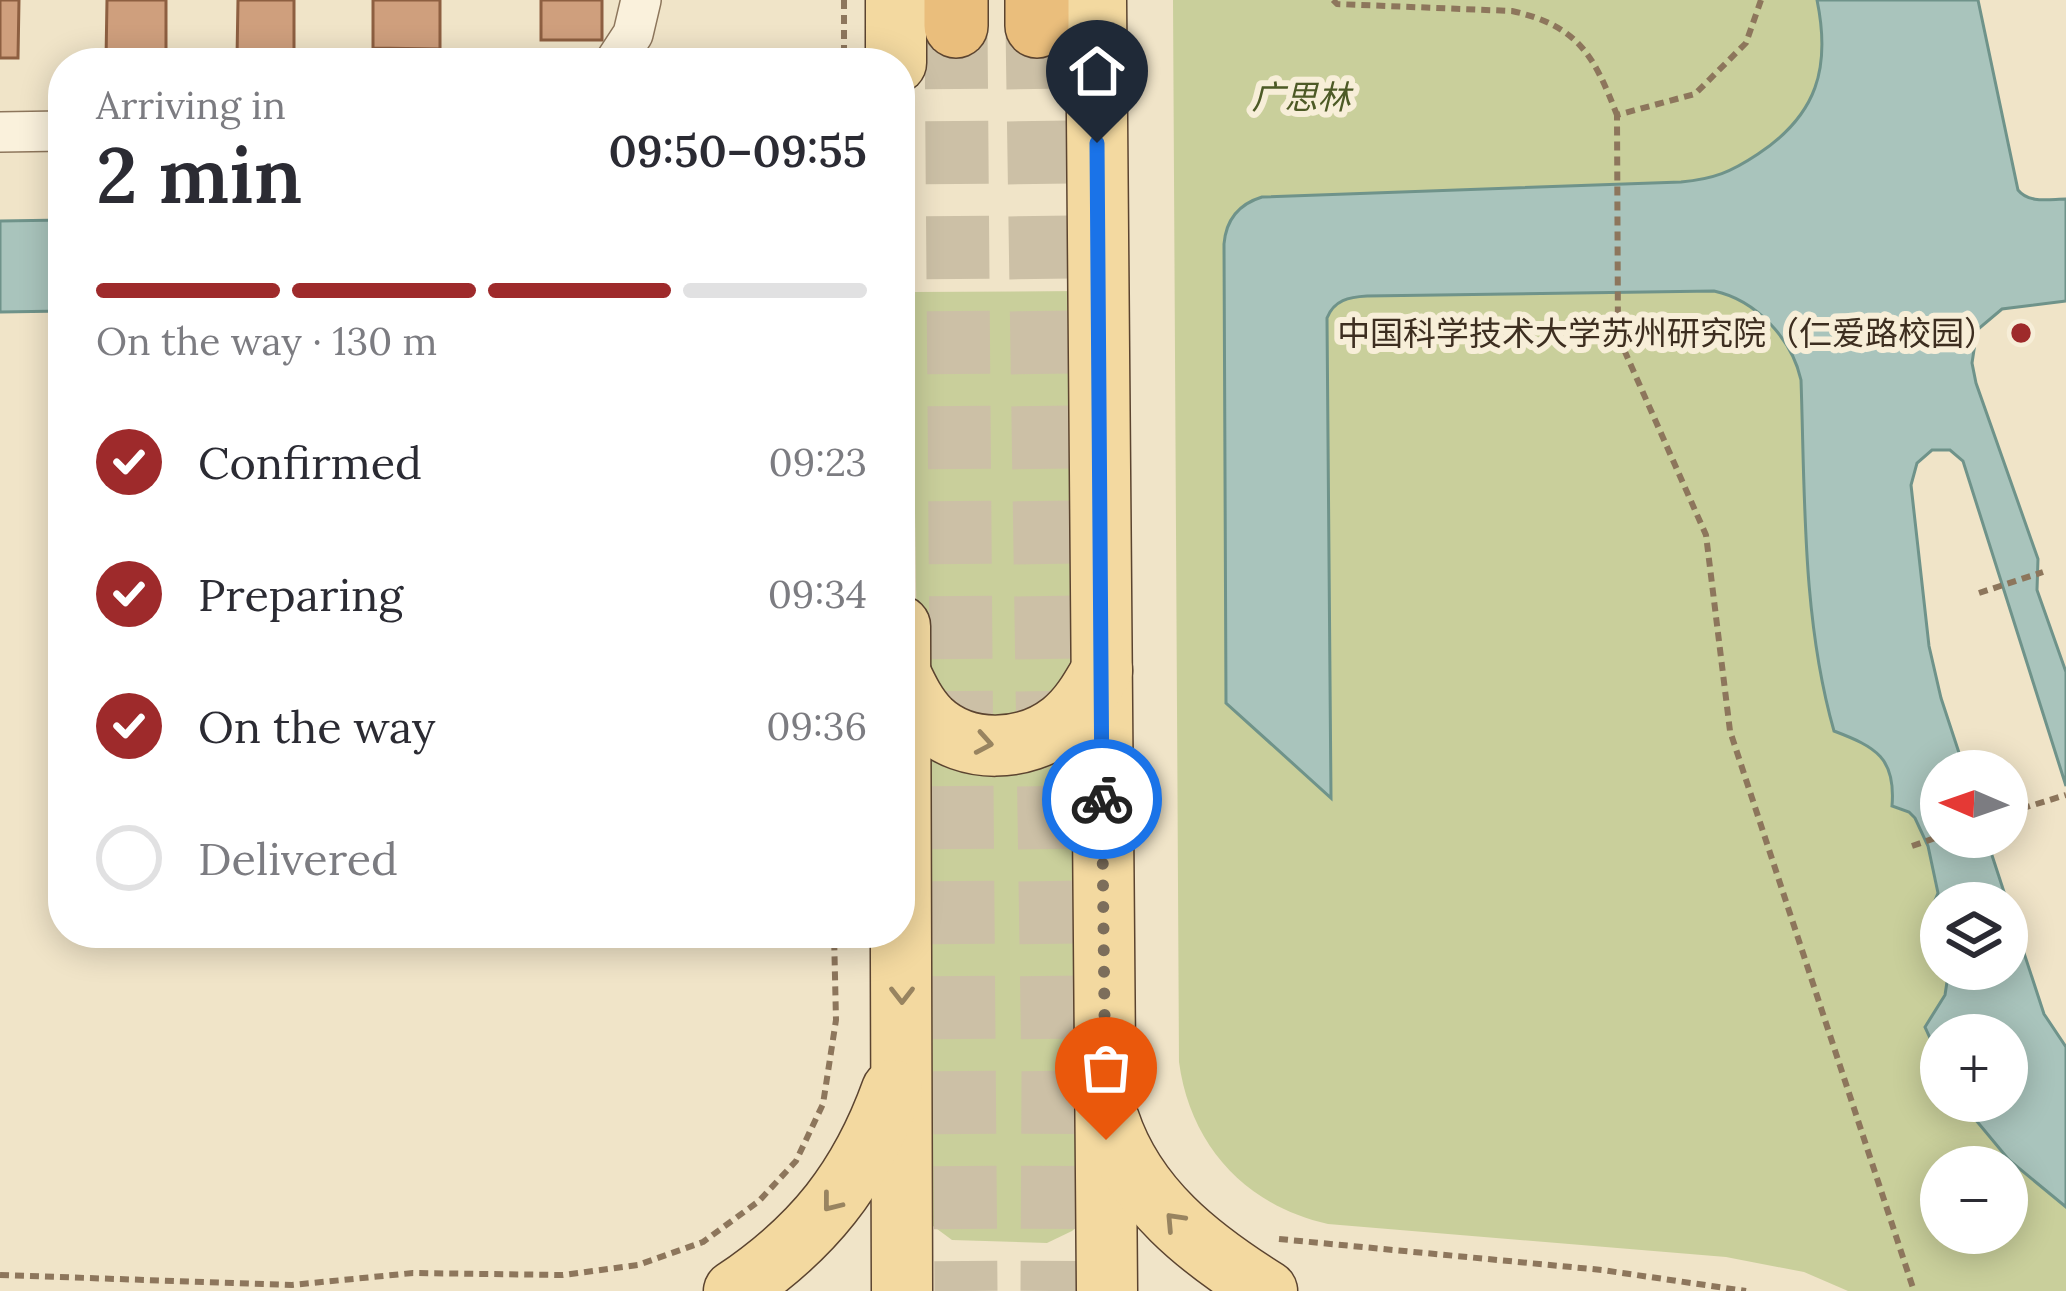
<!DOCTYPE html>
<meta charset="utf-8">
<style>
body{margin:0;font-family:Lora,"Noto Sans SC",serif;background:#f7f7f7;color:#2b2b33;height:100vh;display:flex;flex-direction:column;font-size:45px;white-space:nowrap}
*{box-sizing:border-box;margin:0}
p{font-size:39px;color:#7c7c81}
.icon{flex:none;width:66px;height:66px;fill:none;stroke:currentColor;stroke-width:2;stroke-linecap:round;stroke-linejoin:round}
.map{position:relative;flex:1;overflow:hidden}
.panel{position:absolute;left:48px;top:48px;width:867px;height:900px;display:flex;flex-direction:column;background:#fff;border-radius:48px;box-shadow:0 6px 30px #0003}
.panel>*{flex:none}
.needle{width:78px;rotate:272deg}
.tools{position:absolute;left:1920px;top:750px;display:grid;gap:24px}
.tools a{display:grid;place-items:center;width:108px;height:108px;border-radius:50%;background:#fff;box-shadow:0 6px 30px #0003;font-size:60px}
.pin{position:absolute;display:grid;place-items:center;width:102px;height:102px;color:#fff;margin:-123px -51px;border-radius:50% 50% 50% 0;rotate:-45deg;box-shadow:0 0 12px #0007}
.pin .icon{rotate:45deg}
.courier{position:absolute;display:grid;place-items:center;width:120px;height:120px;margin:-60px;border:9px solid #1a73e8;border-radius:50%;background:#fff;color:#222;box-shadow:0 3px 15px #0007}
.headline em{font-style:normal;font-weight:600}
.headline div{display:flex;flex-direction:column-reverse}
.headline{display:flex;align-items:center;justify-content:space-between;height:204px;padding:0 48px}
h1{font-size:78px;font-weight:600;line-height:90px}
.bar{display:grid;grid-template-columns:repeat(4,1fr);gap:18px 12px;align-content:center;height:144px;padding:0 48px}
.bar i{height:15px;border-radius:9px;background:#e1e1e2}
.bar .current{background:#9e2a2b}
.bar p{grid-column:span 4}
ol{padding:0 48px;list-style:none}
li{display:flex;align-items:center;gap:36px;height:132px}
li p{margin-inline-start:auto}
li .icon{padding:12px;border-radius:50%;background:#9e2a2b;color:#fff;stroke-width:4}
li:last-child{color:#7c7c81}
li i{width:66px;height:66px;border:6px solid #e1e1e2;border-radius:50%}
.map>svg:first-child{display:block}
</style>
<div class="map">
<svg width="2066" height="1291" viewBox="0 0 2066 1291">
<rect width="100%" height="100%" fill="#f0e4c8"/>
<!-- green -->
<g fill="#c9cf9b" fill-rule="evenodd">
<path d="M1173 0H1817C1831 67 1817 116 1758 153 1728 173 1717 178 1681 182L1251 201C1235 214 1226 223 1224 244L1226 703 1331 796 1327 318C1335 300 1349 297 1367 296L1714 291C1756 300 1792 339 1801 380 1804 493 1803 622 1834 730 1875 748 1896 756 1892 806 1896 807 1908 811 1911 814 1925 826 1942 882 1937 900 1935 906 1931 912 1928 918L1941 932V969H1949C1947 992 1939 1009 1925 1027L1941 1062V1101H1960L2009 1160 2066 1207V1291H1848L1804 1272 1726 1257 1328 1224C1246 1206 1190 1145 1179 1062ZM1941 1167H2007V1233H1941Z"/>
<path d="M1082 291 1085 664 1031 719 961 714 917 658 912 292Z"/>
<path d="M1078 737 1085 1220 1072 1231 1047 1243 952 1240 929 1223 923 739Z"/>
</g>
<!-- water -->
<g fill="#a9c4bc" stroke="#6f938a" stroke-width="3">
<path d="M1817 0H1978L2018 190C2029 204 2050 199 2066 199V301L2002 309 1977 330 1972 363 1976 383 2038 559 2037 590 2066 672V786L1963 461 1950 450H1932L1917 463 1911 485 1929 646 1941 698 1965 771H1941V837H1986L2044 1014 2066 1047V1207L2009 1160 1960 1101H2007V1035H1941V1062L1925 1027 1945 995 1949 969H2007V903H1941V932L1928 918 1938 893 1928 846 1915 818 1909 812 1892 806C1896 758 1876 747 1834 731 1802 619 1805 495 1801 380 1792 339 1756 300 1714 291L1367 296C1349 297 1334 300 1327 318L1331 798 1226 703 1224 244C1226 220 1239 204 1262 197L1681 182C1714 179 1731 172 1758 154 1817 115 1831 68 1817 0Z"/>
<path d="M63 220V311L0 312V221Z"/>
</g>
<!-- building -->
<g fill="#cf9f7d" stroke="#8d5f41" stroke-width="3">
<path d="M0 0H19L18 58H0Z"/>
<path d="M107 0H166V61L106 60Z"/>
<path d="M238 0H294V58H237Z"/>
<path d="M373 0H440V49L373 48Z"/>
<rect x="541" y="0" width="61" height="40"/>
</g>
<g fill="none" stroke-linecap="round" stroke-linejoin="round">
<!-- trunk-tunnel -->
<g stroke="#ccc0a6" stroke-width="63" stroke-dasharray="63 32" stroke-linecap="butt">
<path d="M956 26 966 1291"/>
<path d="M1037 26 1053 1077 1052 1291"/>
</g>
<!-- minor casing -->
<g stroke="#8d765c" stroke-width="42">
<g id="minor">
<path d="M614 63 633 34 641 0"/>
<path d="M0 132 63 131"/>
</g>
</g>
<!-- primary casing -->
<g stroke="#5b4430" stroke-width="63">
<g id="primary">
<path d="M896 0V63"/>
<path d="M1096 0 1107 1291"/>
<path d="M900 626 902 1291"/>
<path d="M900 673C908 690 916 707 930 721 966 755 1025 752 1062 723 1080 709 1091 689 1102 670"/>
<path d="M1109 1120C1135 1199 1200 1249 1267 1291"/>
<path d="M734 1291C813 1238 860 1179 892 1090"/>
</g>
</g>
<!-- trunk casing -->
<g stroke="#5b4430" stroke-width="66">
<g id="trunk">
<path d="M956 0V26"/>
<path d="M1037 26V0"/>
</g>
</g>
<!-- path -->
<g stroke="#8d765c" stroke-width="6" stroke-dasharray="9 6" stroke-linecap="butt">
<path d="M844 0V63"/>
<path d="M1333 0 1337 4 1512 11C1579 26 1594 56 1617 115"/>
<path d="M1761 0 1746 43 1695 94 1617 115 1618 336 1706 535 1730 731 1914 1291"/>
<path d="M1979 593 2043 572"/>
<path d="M2007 813 2066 795"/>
<path d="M1912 846 1941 836"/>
<path d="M1279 1239 1602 1270 1746 1291"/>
<path d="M0 1275 292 1285 413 1273 563 1275 638 1265 703 1242 759 1201 796 1161 823 1104 836 1020 834 933"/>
</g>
<!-- minor -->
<use href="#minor" stroke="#faf1dc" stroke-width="39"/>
<!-- primary -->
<use href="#primary" stroke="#f3d9a0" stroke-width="60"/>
<!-- trunk -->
<use href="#trunk" stroke="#eabe7c" stroke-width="63"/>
</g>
<!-- one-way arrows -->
<defs><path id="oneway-chevron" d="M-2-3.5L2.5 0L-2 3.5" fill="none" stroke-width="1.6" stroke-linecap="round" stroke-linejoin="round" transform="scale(3)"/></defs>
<g stroke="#988460">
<use href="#oneway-chevron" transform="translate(984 743) rotate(10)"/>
<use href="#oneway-chevron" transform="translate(902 995) rotate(90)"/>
<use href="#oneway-chevron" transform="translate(831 1203) rotate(128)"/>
<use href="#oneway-chevron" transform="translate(1174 1221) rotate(-133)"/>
</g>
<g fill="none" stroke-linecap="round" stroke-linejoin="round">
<!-- done -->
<path stroke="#7c6e5b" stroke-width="12" stroke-dasharray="0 21.6" d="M1102 799 1106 1140"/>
<!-- route -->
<path stroke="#1a73e8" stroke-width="15" d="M1097 143 1102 799"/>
</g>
<!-- markers -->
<circle fill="#9e2a2b" stroke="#f7eed8" stroke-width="4.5" cx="2021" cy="333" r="12"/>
<g text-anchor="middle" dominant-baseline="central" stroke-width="12" stroke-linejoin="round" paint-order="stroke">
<!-- park labels -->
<g font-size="33" font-style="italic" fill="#4d5a26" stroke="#f7eed8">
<text x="1301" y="97">广思林</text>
</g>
<!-- poi labels -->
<g font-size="33" fill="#3d2e20" stroke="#f7eed8" text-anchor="end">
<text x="1997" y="333">中国科学技术大学苏州研究院（仁爱路校园）</text>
</g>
</g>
</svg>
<div class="tools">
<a><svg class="needle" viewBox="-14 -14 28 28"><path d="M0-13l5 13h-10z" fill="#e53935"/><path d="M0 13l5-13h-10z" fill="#7c7c81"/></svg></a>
<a><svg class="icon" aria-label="layers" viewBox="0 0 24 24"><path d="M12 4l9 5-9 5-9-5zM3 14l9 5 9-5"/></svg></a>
<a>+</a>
<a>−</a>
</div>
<div class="pin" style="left:1106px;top:1140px;background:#ea580c"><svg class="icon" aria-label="bag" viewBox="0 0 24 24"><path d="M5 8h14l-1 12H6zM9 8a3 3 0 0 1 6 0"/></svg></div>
<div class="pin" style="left:1097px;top:143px;background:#1f2937"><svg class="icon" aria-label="home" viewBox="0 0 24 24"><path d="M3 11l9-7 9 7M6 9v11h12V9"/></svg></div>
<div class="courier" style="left:1102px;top:799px"><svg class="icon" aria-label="bike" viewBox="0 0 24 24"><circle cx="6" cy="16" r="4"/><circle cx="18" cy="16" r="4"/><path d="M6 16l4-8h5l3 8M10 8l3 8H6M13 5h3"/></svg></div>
<section class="panel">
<div class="headline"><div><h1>2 min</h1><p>Arriving in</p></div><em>09:50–09:55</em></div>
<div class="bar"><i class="current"></i><i class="current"></i><i class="current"></i><i></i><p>On the way · 130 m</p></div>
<ol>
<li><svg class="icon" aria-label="check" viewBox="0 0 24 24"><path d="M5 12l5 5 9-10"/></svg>Confirmed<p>09:23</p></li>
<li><svg class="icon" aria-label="check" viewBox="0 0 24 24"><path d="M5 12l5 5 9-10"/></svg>Preparing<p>09:34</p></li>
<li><svg class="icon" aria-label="check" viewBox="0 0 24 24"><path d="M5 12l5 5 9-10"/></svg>On the way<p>09:36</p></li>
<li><i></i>Delivered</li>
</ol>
</section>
</div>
